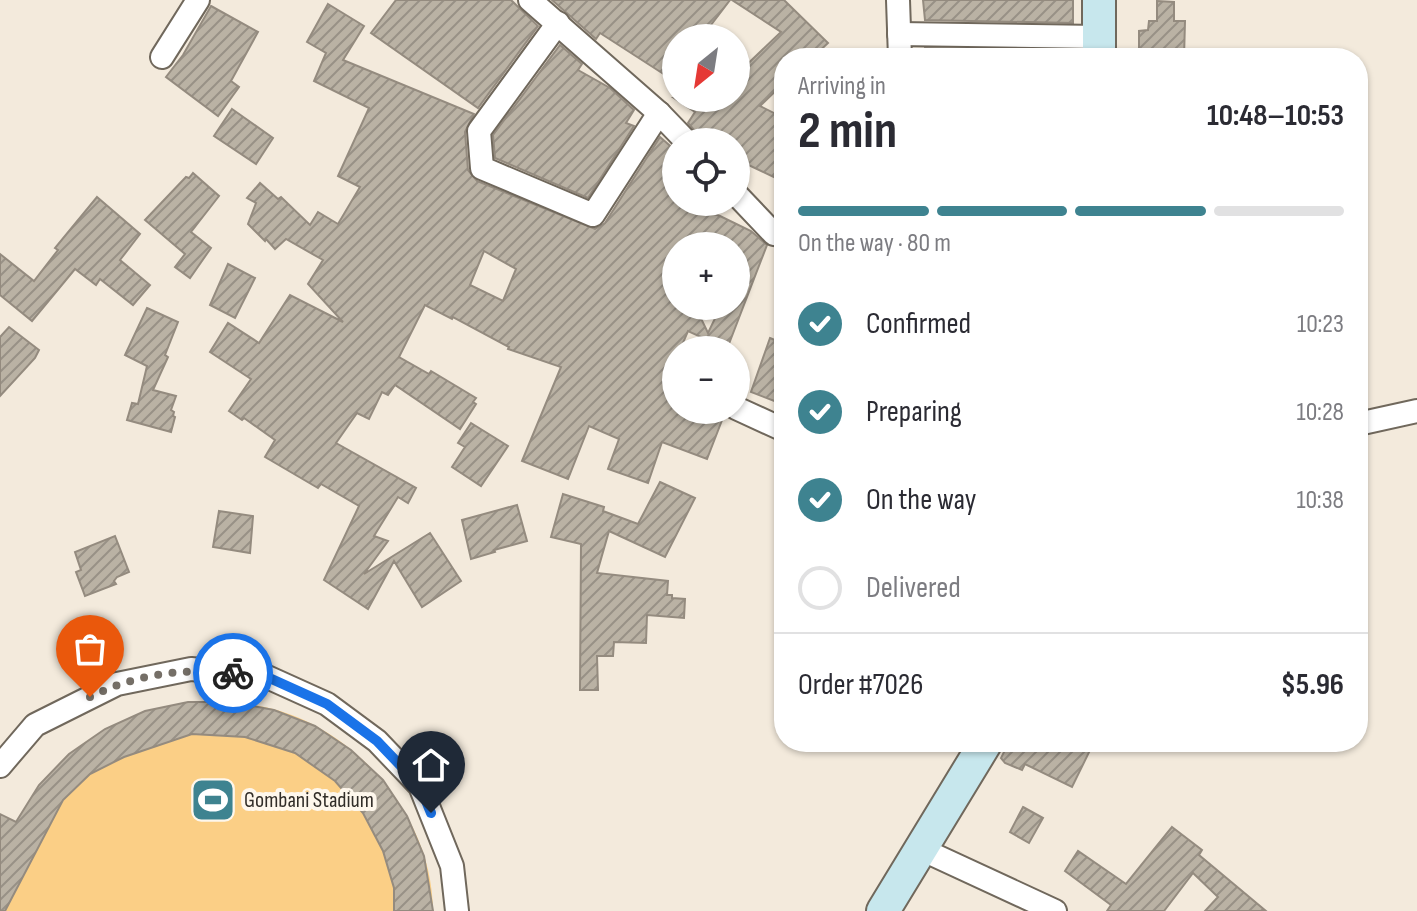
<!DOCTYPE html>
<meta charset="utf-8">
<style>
body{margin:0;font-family:"Sofia Sans Condensed",sans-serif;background:#f7f7f7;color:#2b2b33;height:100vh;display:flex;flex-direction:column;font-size:30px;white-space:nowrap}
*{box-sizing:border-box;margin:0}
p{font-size:26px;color:#7c7c81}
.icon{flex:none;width:44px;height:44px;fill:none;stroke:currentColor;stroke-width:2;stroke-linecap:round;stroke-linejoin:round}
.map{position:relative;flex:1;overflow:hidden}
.panel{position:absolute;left:774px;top:48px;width:594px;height:704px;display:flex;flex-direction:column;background:#fff;border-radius:32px;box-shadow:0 2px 6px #0004}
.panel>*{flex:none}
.needle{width:52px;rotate:210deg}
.controls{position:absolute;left:662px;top:24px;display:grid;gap:16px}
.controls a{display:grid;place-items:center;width:88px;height:88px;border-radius:50%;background:#fff;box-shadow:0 2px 6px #0004;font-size:40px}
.pin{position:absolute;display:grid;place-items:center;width:68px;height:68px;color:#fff;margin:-82px -34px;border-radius:50% 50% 50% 0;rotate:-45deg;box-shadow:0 0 8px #0007}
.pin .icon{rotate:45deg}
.courier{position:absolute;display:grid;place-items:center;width:80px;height:80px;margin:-40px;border:6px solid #1a73e8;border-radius:50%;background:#fff;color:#222;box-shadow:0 2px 10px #0007}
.overview em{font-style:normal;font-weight:700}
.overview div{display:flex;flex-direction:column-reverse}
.overview{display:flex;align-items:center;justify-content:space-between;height:136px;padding:0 24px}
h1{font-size:52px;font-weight:700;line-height:60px}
.bar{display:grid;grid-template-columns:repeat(4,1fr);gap:12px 8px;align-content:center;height:96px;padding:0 24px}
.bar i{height:10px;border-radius:6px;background:#e1e1e2}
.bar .selected{background:#3e8390}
.bar p{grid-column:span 4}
.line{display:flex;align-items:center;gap:20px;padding:0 24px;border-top:2px solid #e1e1e2}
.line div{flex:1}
ol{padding:0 24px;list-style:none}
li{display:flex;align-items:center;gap:24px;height:88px}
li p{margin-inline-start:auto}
li .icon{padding:8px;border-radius:50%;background:#3e8390;color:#fff;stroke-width:4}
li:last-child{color:#7c7c81}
li i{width:44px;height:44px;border:4px solid #e1e1e2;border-radius:50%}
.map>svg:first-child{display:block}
</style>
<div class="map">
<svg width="1417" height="911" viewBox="0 0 1417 911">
<defs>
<pattern id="building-hatch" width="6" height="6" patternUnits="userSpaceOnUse" patternTransform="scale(2)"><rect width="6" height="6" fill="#bab2a4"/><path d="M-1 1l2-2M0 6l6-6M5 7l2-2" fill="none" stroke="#989186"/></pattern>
</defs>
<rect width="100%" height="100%" fill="#f3eadc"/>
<!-- green -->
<path fill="#fbcf86" d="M188 702C217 702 244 702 273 709 360 732 433 820 433 911H0V814L16 822C63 747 102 720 188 702Z"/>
<!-- building -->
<g fill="url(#building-hatch)" stroke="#948b7f" stroke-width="2" fill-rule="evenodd">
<path d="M396 0H511L538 26 478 108 371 33Z"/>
<path d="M552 0H730L701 38H676V82L600 33 596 39Z"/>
<path d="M732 0H784L828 43 812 58H784V67L777 74 784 83 760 106 784 118V182L736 159V142H707L700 137 688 123 695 112 674 98H736V75L781 32Z"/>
<path d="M923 0H1073V23L925 20Z"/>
<path d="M1157 1 1174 2V21H1185L1184 58H1139V31L1148 30 1149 21H1157Z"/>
<path d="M328 4 364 26 343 60 474 114 465 132 468 170 477 181 595 229 605 223 660 137 676 151V202L720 216 751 231 767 245 727 349 688 331 680 350H676V410H722L724 415 707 459 662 442 648 483 608 469 619 439 589 426 568 479 522 461 561 367 508 349 509 347 453 317 452 319 425 305 399 357 429 374 431 371 476 398 473 402 476 404 460 429 395 385 388 395 382 392 369 419 357 413 336 443 416 488 408 503 398 497 374 536 388 541 364 574 430 533 461 581 422 607 394 561 368 609 324 580 359 506 321 484 318 488 265 457 275 440 244 418 242 420 229 411 251 379 210 352 228 323 259 343 290 295 343 322 308 284 323 260 286 239 275 249 266 239 265 241 248 224 256 203 247 198 260 183 278 199 281 197 310 225 318 212 338 224 360 187 338 176 369 108 314 81 326 53 307 42ZM676 246H736V306H721L708 333 695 306H676ZM484 251 516 269 503 301 470 285Z"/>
<path d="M211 6 258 32 231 81 239 87 218 116 166 77 183 55Z"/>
<path d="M560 45 582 64 578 70 610 88 634 110 626 123 634 126 588 198 495 158 493 135Z"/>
<path d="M925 48 968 49 967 58H923Z"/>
<path d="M1017 50 1075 51V58H1017Z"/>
<path d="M232 109 273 138 256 164 214 136Z"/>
<path d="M193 173 219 196 191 232 211 248 190 278 175 267 185 254 145 220 186 177 189 178Z"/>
<path d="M97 197 140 234 120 260 150 285 133 305 100 279 96 285 75 269 32 321 0 295V254L34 281 58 250 55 248Z"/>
<path d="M228 264 255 278 235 318 210 305Z"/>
<path d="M147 308 178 322 165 355 168 357 153 390 176 396 171 410 174 412 173 416 175 417 171 432 127 420 132 403 138 404 147 366 125 355Z"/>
<path d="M9 327 39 350 35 358 0 396V337Z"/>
<path d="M770 338 784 344V402L779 399 777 402 751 392Z"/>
<path d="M471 423 508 446 481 486 452 467 465 447 458 443Z"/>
<path d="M660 482 695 498 665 557 609 531 597 573 668 581 667 595H672V598L685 599 684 618 647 615 646 643 614 642 613 656H597L598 690H580L581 544 551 537 563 494 604 507 603 511 638 524Z"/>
<path d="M517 505 527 541 494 550 495 552 471 559 462 520Z"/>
<path d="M219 511 253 516 250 553 213 547Z"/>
<path d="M115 536 129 572 117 577 114 581 116 584 85 596 76 572 81 570 75 552Z"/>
<path d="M188 702H231L274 710 315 726 351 750 383 780 407 816 424 856 433 911H394V888L383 851 363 813 335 781 295 753 245 737 192 734 124 757 90 774 63 800 5 911H0V814L16 822 39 785 69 754 105 729 145 711Z"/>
<path d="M1009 742H1094L1072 787 1025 764 1022 770 1005 763 1001 758Z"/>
<path d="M1023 807 1043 818 1029 843 1010 832Z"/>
<path d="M1172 827 1202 850 1199 855 1266 911H1205L1218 897 1193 873 1164 911H1107L1111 905 1065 871 1078 851 1126 884Z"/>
</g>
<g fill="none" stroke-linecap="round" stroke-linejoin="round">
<!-- street casing -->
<g stroke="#70685c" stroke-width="26">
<g id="street">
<path d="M530 0 659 113 687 142"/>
<path d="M898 0 900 58"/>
<path d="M558 23 479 131 482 168 593 215 659 113"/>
<path d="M899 34 1099 37"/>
<path d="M162 57 198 0"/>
<path d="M736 194 774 234 784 235"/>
<path d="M736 408 784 430"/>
<path d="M1358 424 1417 411"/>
<path d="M0 766 35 725 117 684 191 669 265 676 327 704 377 741 420 786 452 866 457 911"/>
<path d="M921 849 1055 911"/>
</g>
</g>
<!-- secondary casing -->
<g stroke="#70685c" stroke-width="36">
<g id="secondary">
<path d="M1099 0V58"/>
<path d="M883 911 986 742"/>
</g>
</g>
<!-- street -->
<use href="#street" stroke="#fff" stroke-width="22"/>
<!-- secondary -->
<use href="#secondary" stroke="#c7e7ed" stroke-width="32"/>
</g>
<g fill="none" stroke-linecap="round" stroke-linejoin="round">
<!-- done -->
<path stroke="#756f67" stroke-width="8" stroke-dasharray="0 14.4" d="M90 697C136 674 182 668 233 673"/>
<!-- route -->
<path stroke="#1a73e8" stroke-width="10" d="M233 673 265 676 327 704 377 741 420 786 431 813"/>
</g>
<!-- icons -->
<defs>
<g id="stadium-square" transform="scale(2.3)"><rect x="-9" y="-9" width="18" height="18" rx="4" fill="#3e8390" stroke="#fef7ec"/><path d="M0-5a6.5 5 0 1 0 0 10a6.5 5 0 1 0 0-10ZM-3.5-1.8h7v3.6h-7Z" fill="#fff"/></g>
</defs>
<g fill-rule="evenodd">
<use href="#stadium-square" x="213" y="800"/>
</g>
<g text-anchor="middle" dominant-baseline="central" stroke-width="8" stroke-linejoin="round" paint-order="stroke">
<!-- poi labels -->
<g font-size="22" fill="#312d28" stroke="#fef7ec" text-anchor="start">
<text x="244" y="800">Gombani Stadium</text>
</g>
</g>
</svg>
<div class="controls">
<a><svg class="needle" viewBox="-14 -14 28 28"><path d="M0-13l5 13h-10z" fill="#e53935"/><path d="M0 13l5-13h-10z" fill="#7c7c81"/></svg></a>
<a><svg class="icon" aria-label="locate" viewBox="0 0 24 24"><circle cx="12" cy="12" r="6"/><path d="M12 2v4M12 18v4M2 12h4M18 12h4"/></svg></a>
<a>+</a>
<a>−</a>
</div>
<div class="pin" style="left:90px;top:697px;background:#ea580c"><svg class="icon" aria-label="bag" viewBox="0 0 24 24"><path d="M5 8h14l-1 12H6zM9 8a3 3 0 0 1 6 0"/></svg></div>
<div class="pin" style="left:431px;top:813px;background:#1f2937"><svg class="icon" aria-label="home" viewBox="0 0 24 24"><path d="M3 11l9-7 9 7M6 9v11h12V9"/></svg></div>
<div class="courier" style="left:233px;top:673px"><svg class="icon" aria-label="bike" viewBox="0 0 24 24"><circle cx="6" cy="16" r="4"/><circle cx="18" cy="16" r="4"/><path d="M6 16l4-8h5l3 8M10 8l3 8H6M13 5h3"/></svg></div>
<section class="panel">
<div class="overview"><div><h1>2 min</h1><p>Arriving in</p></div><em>10:48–10:53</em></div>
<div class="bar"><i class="selected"></i><i class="selected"></i><i class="selected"></i><i></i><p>On the way · 80 m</p></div>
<ol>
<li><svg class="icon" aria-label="check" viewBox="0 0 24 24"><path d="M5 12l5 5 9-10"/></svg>Confirmed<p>10:23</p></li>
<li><svg class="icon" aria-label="check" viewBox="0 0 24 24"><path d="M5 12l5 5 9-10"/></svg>Preparing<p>10:28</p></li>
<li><svg class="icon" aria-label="check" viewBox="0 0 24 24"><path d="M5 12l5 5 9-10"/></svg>On the way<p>10:38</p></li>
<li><i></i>Delivered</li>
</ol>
<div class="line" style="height:104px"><div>Order #7026</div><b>$5.96</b></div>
</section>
</div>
